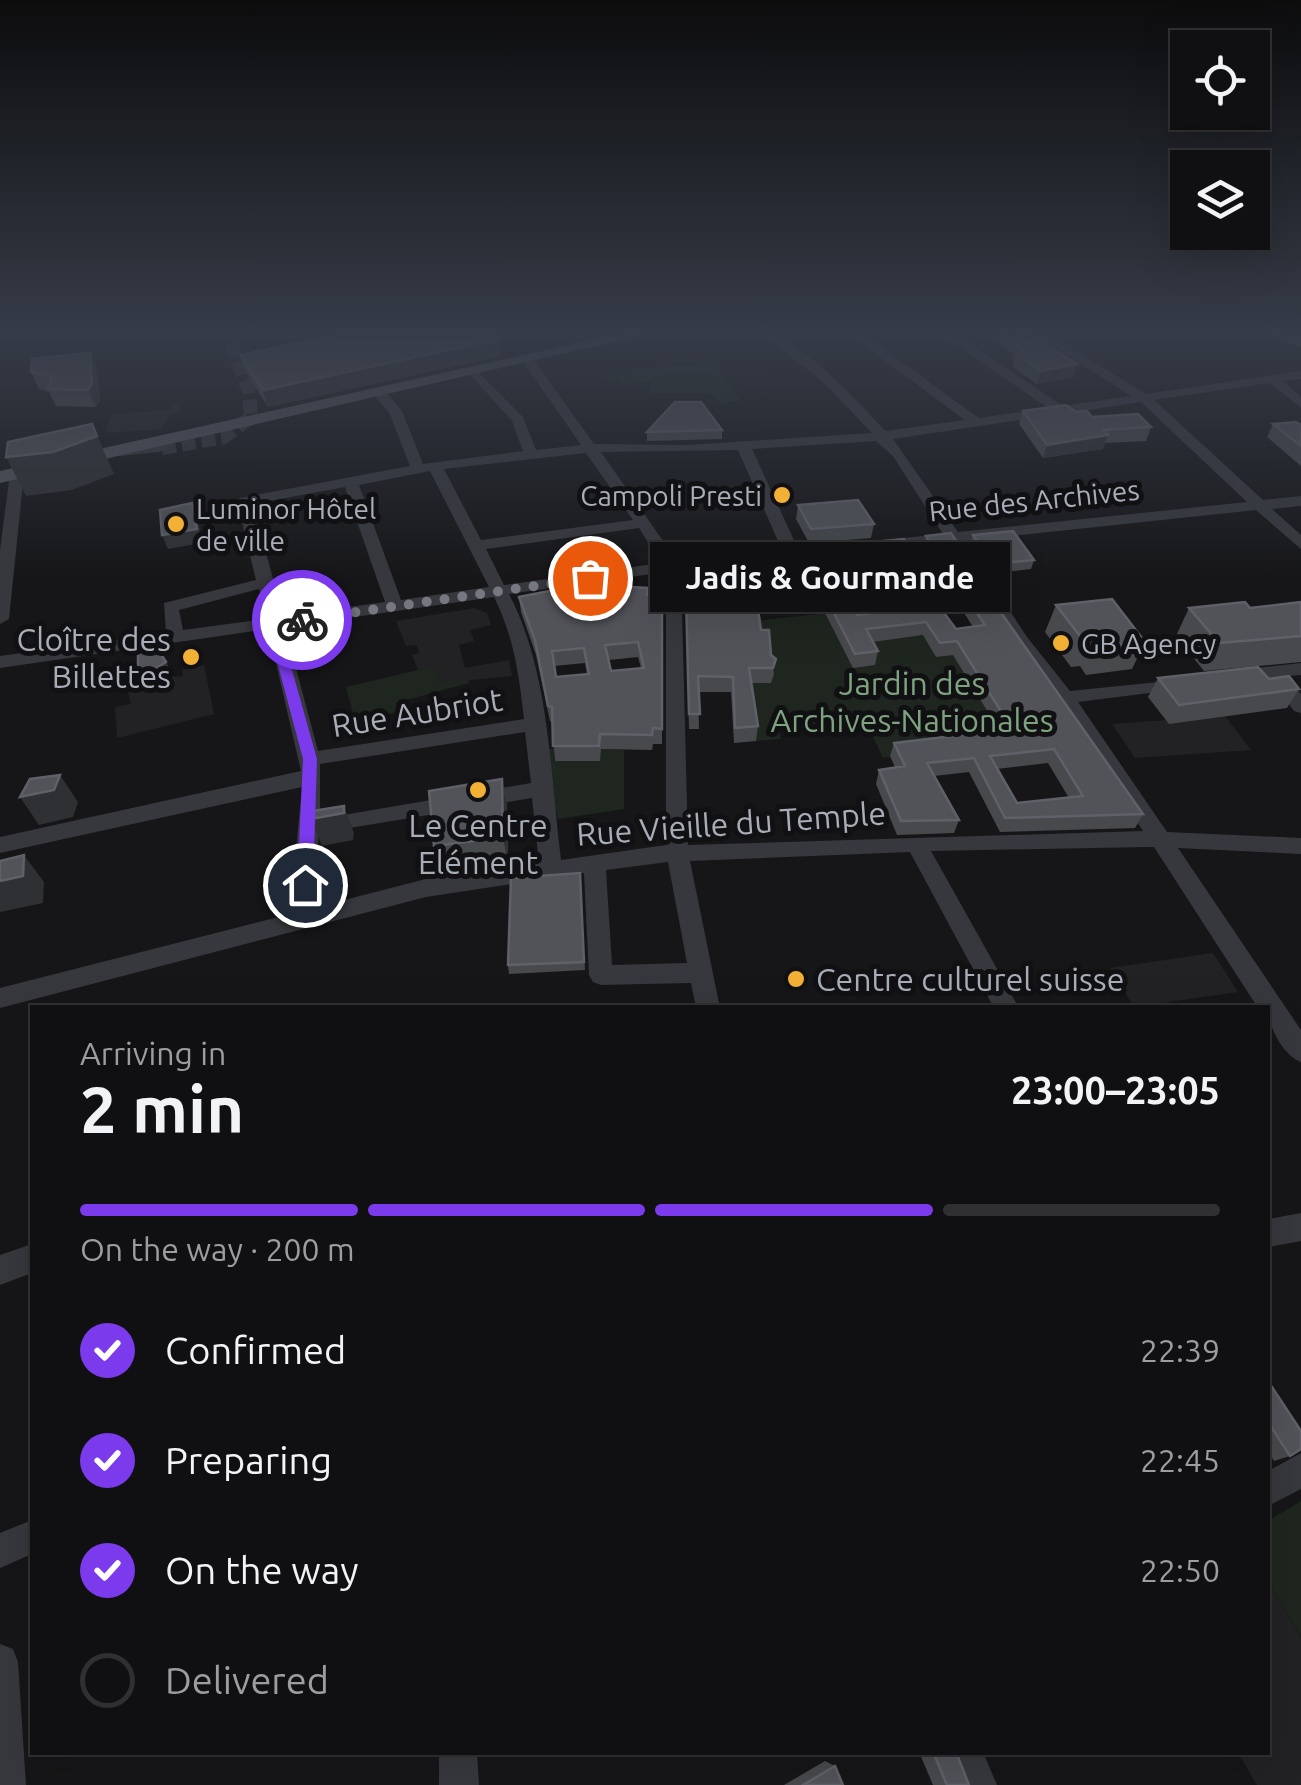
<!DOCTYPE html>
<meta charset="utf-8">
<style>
body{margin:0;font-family:Ubuntu,sans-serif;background:#19191b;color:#f1f3f6;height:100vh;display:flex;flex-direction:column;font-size:38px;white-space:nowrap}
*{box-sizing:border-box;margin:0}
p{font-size:32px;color:#9c9d9f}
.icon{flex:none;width:55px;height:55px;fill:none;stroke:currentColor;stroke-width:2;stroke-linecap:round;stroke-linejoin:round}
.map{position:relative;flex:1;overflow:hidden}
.panel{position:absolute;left:30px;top:1005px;width:1240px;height:750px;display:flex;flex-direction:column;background:#101012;border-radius:0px;box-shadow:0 10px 40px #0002,0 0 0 2px #303032}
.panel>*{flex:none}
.fabs{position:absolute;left:1170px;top:30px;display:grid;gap:20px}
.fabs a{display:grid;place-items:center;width:100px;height:100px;border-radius:0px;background:#101012;box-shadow:0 10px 40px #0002,0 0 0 2px #303032;font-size:50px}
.pin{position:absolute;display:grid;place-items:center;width:85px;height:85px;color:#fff;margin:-42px;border:5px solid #fff;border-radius:50%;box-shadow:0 2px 10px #0007}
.courier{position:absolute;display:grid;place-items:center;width:100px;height:100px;margin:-50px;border:8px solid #7c3aed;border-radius:50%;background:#fff;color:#222;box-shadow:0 2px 12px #0007}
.bubble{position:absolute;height:70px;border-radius:0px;background:#101012;box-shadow:0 10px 40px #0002,0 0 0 2px #303032;font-size:32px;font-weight:700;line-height:70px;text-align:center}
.summary em{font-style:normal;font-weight:700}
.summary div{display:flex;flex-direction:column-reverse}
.summary{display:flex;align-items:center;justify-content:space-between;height:170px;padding:0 50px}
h1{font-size:65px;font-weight:700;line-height:75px}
.bar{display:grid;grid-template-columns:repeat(4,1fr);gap:15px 10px;align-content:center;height:120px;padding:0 50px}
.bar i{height:12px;border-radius:8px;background:#303032}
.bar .active{background:#7c3aed}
.bar p{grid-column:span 4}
ol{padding:0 50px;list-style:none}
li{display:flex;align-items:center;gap:30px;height:110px}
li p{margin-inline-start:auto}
li .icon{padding:10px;border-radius:50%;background:#7c3aed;color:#fff;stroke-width:4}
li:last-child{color:#9c9d9f}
li i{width:55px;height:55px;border:5px solid #303032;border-radius:50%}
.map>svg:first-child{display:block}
</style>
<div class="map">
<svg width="1301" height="1785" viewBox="0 0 1301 1785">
<rect width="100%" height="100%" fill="#161618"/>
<!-- built -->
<g fill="#222225">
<path d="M179 402 180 412 172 413 161 429 105 433 112 414 169 410 171 403Z"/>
<path d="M474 608 487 613 491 625 470 630 474 641 459 645 465 668 509 660 512 676 440 683 435 666 418 670 412 655 419 653 417 645 406 646 396 621Z"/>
<path d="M204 665 214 714 117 738 115 707 131 704 128 692 149 687 165 689 173 683V677L183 676 182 670Z"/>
<path d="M1225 716 1251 750 1135 758 1112 724Z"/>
<path d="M1213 953 1238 992 1134 1007 1110 968Z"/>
<path d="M1268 1582 1301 1637V1785H1257L1238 1753 1268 1752Z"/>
</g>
<!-- green -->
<g fill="#1e261f">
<path d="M712 364 735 388 744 389 734 391 741 400 721 404 711 393H650L651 381 621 385 618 380 608 382 604 374 651 368 652 373C670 361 690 368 712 364Z"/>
<path d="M827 613 863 643 923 635 986 651 1003 736 883 758 864 718 778 728 781 739 756 741 747 683H770L756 621Z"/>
<path d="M435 666 440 683 468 678 469 683 396 703 398 712 355 720 346 687Z"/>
<path d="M547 749H555L554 761H599L601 749 624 750V809L558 819 547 775Z"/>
<path d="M1301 1501V1636L1268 1582V1521Z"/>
</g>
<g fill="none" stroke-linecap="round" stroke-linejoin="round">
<!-- minor-tunnel -->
<path stroke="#333438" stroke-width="14" stroke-dasharray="14 6" stroke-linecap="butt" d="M162 448 224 437 251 417 249 392 227 332"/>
<!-- minor -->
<g fill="#37383d" fill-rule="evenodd">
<path d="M759 332C796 332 860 404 886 431L965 420 846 332H860L979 418 1048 408 938 332H952L1063 406 1131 396 1031 332H1045L1146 394 1301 371V379L1283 381 1301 397V408L1270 383 1154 400 1263 500 1301 496V506L1272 509 1301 535V549L1256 510 964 541 1027 637 1070 691 1188 679 1190 683 1181 689 1078 702 1167 832 1301 838V854L1178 848 1301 1030V1062C1283 1056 1268 1026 1268 1008H1258L1154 847H1145L931 851 1019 1008H994L910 852 690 861 720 1008H696L691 983 601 985 593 982 589 975 584 873 426 897 0 1008V988L290 914 302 787 0 853V837L301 771 268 629 0 668V656L166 633 164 603 256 580 237 501 240 498 410 466 389 412 372 393 374 390H384L402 411 423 464 523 451 512 421 467 371 473 367 523 417 536 450 581 445 522 360 528 356 532 357 594 444 688 445 872 433 821 380ZM1141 402 1247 502 958 532 893 439ZM876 441 893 456 943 534 798 549 752 449ZM738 450 782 550 677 561 601 452ZM586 453 633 520 481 540 444 469ZM430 471 489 587 401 600 359 485ZM345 487 385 602 283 616 253 504ZM639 528 661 563 504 585 486 549ZM949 543C1011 640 1080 734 1143 831L688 845 681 571ZM666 572V845L561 860C550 774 550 672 509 594ZM259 589 266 619 183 630 179 610ZM494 597C514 637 519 675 524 719L318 751 285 627ZM525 732 531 783 320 819V764ZM532 798 539 863 426 879 313 908 319 833ZM668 862 687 963 612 965 606 870Z"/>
<path d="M1160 332H1189L1183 336Z"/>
<path d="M162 444 167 445V451L121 456 114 452 121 448Z"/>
<path d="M17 469 24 473 9 619 0 624V550L10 473Z"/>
<path d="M1301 663V675L1287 676 1301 694V713L1294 711 1269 678 1237 682 1228 676 1237 670Z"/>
<path d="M1301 1213V1241L1268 1247V1219Z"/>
<path d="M32 1244V1273L0 1285V1255Z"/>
<path d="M1301 1453V1489L1268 1506V1471Z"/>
<path d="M32 1520V1554L0 1568V1533Z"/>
<path d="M0 1644 13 1649 18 1662 26 1785H0Z"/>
<path d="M439 1752H477L479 1785H439Z"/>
<path d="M944 1752H983L997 1785H957Z"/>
</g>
<!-- major -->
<g fill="#53555c" fill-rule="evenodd">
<path d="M627 332H657L0 483V471Z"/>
<path d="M1270 332 1301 336V347L1272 335Z"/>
</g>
</g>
<!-- wall -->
<g fill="#47494d" fill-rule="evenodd">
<path d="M984 332H1027L1073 377 1037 384 1013 367 1014 354 984 334Z"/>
<path d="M90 353 97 369 100 401 96 407 56 406 49 392 39 389 31 372Z"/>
<path d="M240 355 501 356 268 407 245 371Z"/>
<path d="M1023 411 1076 412 1092 417 1151 427 1146 441 1105 443 1103 449 1043 458 1019 424Z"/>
<path d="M1273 424 1301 425V466L1267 437Z"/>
<path d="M722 430V439L647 441V432Z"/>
<path d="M798 505 874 524 871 538 809 543 796 519Z"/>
<path d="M973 535 1034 560 1031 569 990 574 970 544Z"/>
<path d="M926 536 970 562 969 566 1143 814 1135 828 1000 832 969 772 934 776 959 820 954 833 897 835 876 784 879 770 895 767 890 756 894 743 999 730 953 655 936 657 923 635 873 642 878 651 875 665 853 668 799 562 801 549 824 564 859 560 861 543 908 546 905 559 889 561 894 570 891 584 844 589 857 615 915 608 911 597 914 584 956 629 973 627 923 549ZM1048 763 1069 798 1017 803 997 769Z"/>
<path d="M685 560 717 571 704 581 709 592 761 630 771 655 774 674 771 683H751L758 726 756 741 734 743 731 692H698L699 729H689L686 613V598H691L685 574Z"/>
<path d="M648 595 662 596V744H653L652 750 601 749 600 761H555L552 722 550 721 536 655 521 612 519 597 565 600ZM638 657 641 668 611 671 609 660ZM585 663 587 674 556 677 554 666Z"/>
<path d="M1301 602V662L1204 671 1176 636 1189 608H1250Z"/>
<path d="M1056 605 1145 642 1132 669 1086 675 1080 666 1071 667 1045 632Z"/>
<path d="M166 662 175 681 161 690 147 687 138 668Z"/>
<path d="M1158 678 1269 679 1299 689 1287 708 1169 724 1148 697Z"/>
<path d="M502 779 507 806 508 864 441 873 434 846Z"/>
<path d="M580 873 585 970 509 974 508 965Z"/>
<path d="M1268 1381 1290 1456 1274 1461 1268 1451Z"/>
<path d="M919 1752H956L969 1785H933Z"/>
<path d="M825 1761 835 1766 843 1785H784Z"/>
</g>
<!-- shaded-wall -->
<g fill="#2f3033">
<path d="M499 339 501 356 268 407 263 390Z"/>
<path d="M90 353 97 369 100 401 96 407 88 390Z"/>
<path d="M1077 364 1073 377 1037 384 1041 371Z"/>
<path d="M92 424 114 474 72 490 26 496 6 457Z"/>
<path d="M1108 435 1103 449 1043 458 1047 445Z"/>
<path d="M192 503 197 517 202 543 168 549 162 535Z"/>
<path d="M718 556 717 571 698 586 699 571Z"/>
<path d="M166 662 175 681 161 690 152 671Z"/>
<path d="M60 775 78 802 73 817 39 825 20 797Z"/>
<path d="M502 779 507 806 508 864 503 837Z"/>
<path d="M344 806 354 833 353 840 322 846 311 819Z"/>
<path d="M24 855 44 882 43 903 0 912V881Z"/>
</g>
<!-- building -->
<g fill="#525359" stroke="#5f6168" stroke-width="2.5" fill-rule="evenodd">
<path d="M352 332H491L499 339 263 390 240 355Z"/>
<path d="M1003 332H1027L1077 364 1041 371 1017 354 1025 352 1016 346 1024 345Z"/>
<path d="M90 353 92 384 88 390 48 389 52 377 31 372 32 359Z"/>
<path d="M675 402H701L722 430 647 432Z"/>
<path d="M1066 405 1076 412 1087 411 1092 417 1138 414 1151 427 1103 430 1108 435 1047 445 1023 411Z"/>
<path d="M1296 422 1301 425V446L1273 424Z"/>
<path d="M92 424 97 436 53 452 6 457 8 442Z"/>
<path d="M858 500 874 524 811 529 798 505Z"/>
<path d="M192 503 197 529 162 535 160 510Z"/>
<path d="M1013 531 1034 560 993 564 973 535Z"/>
<path d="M951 533 970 562 966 563 1143 814 1005 818 974 758 927 763 959 820 901 821 879 770 905 766 894 743 1012 729 957 641 940 643 926 622 866 629 878 651 855 654 801 549 818 547 824 564 887 557 894 570 837 577 857 615 923 607 914 584 920 581 956 629 985 625 926 536ZM1054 749 1083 796 1017 803 990 756Z"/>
<path d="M904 539 908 546 862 550 861 543Z"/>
<path d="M718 556 699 571 709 592 729 602H757L761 630H769L771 655 776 659 773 668H749L758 726 735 728 733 677 698 676 700 714H689L686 598H696L685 560Z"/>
<path d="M631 587 648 588 647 595 662 596V729L653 728 652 735 600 734 599 746H553L552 707 548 706 535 640 519 597 560 589 565 600ZM638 642 644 668 611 671 605 645ZM584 648 589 674 556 677 552 651Z"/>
<path d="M1112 599 1145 642 1098 647 1091 639 1083 640 1056 605Z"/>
<path d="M1245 602 1250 608 1301 602V636L1219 643 1189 608Z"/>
<path d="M149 636 166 662 152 671 138 668V638Z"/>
<path d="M1258 667 1269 679 1289 676 1299 689 1179 705 1158 678Z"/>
<path d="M60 775 54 790 20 797 30 779Z"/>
<path d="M502 779 503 837 434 846 429 791Z"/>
<path d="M344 806V813L311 819 312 811Z"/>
<path d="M24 855 23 876 0 881V861Z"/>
<path d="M580 873 584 962 508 965 511 878Z"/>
<path d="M1268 1381 1301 1431V1449L1290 1456 1268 1422Z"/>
<path d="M933 1752H956L969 1785H947Z"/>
<path d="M835 1766 843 1785H803Z"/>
</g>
<!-- sky -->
<linearGradient id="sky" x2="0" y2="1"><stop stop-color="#0c0c0d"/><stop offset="0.57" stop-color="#363c48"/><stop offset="1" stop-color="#363c48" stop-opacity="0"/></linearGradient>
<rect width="1301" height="582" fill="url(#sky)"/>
<!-- route -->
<path fill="#7c3aed" d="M302 616 307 622 280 627 317 759 313 885 305 891 297 885 303 759 267 624Z"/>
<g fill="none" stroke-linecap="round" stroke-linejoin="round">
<!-- done -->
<path stroke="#757880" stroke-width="10" stroke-dasharray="0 18" d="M302 620 590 578"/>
</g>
<!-- markers -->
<g fill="#f2b134" stroke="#111113" stroke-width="4">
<circle cx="782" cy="495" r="10"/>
<circle cx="176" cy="524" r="10"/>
<circle cx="1061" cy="643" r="10"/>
<circle cx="191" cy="657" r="10"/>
<circle cx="478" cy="790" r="10"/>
<circle cx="796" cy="979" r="10"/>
</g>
<g text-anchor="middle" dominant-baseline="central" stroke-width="10" stroke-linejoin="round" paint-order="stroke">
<!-- far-poi labels -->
<g font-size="28" fill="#a8adb8" stroke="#111113" text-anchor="start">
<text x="762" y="495" text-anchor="end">Campoli Presti</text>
<text x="196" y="508">Luminor Hôtel<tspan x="196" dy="32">de ville</tspan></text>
<text x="1081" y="643">GB Agency</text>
</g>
<!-- far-street labels -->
<g font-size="28" fill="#a8adb8" stroke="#111113">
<text transform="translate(1034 500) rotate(-6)">Rue des Archives</text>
</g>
<!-- poi labels -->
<g font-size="32" fill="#a8adb8" stroke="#111113" text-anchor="end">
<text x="171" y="639">Cloître des<tspan x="171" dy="37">Billettes</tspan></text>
<text x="478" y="825" text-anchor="middle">Le Centre<tspan x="478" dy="37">Elément</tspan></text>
<text x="816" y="979" text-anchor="start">Centre culturel suisse</text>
</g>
<!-- park labels -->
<g font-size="32" fill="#7fa381" stroke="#111113">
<text x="912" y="683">Jardin des<tspan x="912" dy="37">Archives-Nationales</tspan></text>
</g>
<!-- street labels -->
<g font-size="32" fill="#a8adb8" stroke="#111113">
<text transform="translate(417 712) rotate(-9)">Rue Aubriot</text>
<text transform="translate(731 823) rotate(-4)">Rue Vieille du Temple</text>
</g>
</g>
</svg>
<div class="fabs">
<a><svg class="icon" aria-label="locate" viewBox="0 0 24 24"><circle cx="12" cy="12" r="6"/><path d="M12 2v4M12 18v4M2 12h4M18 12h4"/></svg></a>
<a><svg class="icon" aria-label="layers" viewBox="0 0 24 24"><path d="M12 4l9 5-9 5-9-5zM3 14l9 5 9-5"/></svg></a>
</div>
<div class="pin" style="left:590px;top:578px;background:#ea580c"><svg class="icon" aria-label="bag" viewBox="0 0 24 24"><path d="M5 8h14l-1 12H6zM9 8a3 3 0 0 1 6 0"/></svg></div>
<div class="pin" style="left:305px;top:885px;background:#1f2937"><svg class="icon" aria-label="home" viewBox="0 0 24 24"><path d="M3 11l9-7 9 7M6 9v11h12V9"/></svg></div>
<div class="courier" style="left:302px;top:620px"><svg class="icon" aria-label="bike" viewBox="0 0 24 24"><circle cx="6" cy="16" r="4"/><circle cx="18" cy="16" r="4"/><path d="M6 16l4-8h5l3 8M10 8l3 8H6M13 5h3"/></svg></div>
<div class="bubble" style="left:650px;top:542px;width:360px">Jadis &amp; Gourmande</div>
<section class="panel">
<div class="summary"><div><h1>2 min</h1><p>Arriving in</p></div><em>23:00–23:05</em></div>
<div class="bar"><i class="active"></i><i class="active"></i><i class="active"></i><i></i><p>On the way · 200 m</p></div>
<ol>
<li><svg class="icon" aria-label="check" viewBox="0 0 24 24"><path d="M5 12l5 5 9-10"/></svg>Confirmed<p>22:39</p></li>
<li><svg class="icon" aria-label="check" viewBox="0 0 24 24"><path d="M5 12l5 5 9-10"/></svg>Preparing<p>22:45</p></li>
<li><svg class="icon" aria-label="check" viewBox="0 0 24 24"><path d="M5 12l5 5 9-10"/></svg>On the way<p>22:50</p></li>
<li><i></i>Delivered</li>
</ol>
</section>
</div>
